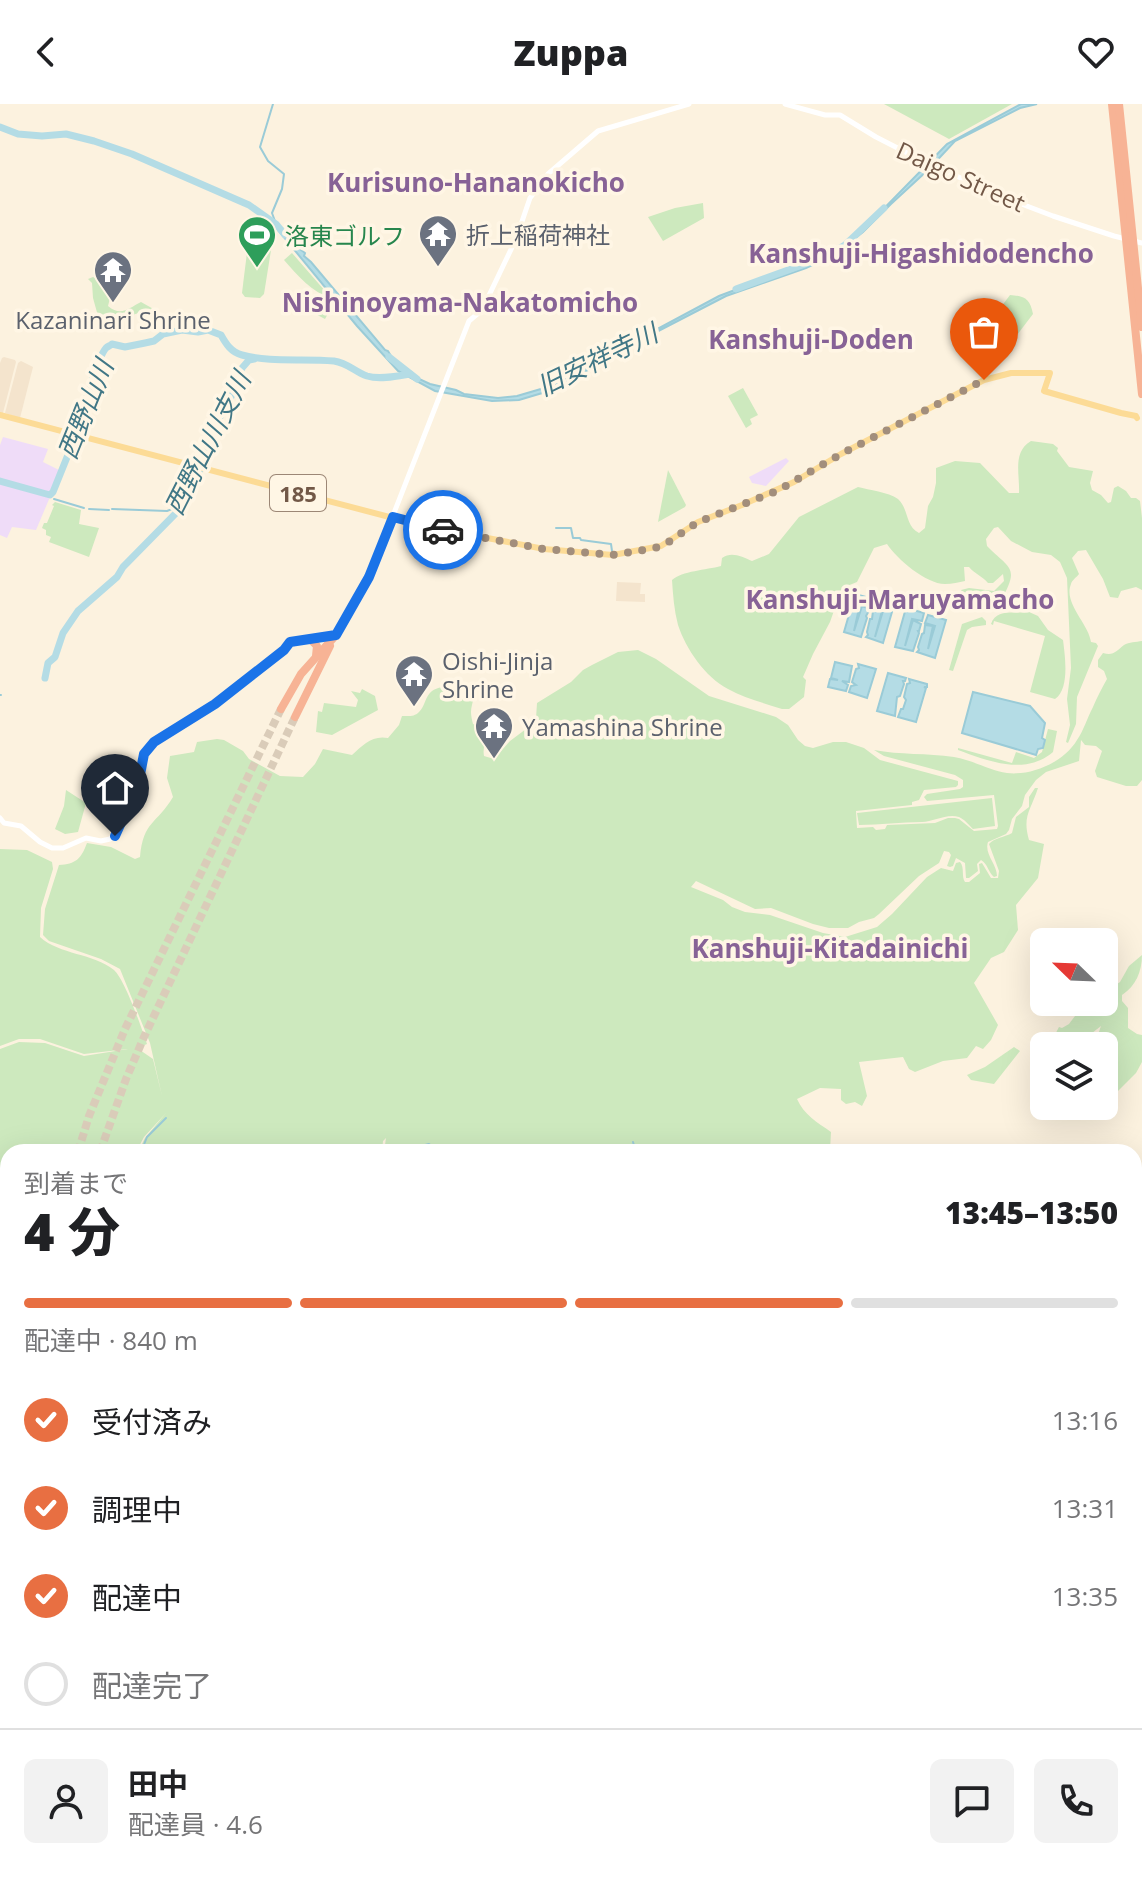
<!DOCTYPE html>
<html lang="ja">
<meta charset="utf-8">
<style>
body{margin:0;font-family:"Open Sans","Noto Sans JP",sans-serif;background:#f2f2f2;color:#202124;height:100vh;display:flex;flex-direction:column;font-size:30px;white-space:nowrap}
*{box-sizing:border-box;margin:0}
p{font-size:26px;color:#757577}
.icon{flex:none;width:44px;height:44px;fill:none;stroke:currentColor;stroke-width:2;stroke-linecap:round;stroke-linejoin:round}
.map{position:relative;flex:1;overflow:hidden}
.details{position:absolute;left:0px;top:1040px;width:1142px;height:744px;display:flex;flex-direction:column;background:#fff;border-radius:24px 24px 0 0;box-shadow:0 8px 32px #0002}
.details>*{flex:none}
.needle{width:52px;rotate:293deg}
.buttons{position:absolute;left:1030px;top:824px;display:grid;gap:16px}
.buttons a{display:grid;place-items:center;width:88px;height:88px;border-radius:12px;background:#fff;box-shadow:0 8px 32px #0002;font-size:40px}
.pin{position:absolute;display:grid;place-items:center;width:68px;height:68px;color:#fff;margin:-82px -34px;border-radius:50% 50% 50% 0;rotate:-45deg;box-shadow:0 0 8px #0007}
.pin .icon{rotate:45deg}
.courier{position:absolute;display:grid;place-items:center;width:80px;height:80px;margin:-40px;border:6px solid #1a73e8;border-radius:50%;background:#fff;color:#222;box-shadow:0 2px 10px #0007}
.overview em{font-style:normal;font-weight:800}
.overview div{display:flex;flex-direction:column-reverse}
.overview{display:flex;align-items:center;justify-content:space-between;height:136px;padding:0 24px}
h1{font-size:52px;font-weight:800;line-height:60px}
.bar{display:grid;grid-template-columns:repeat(4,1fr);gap:12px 8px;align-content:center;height:96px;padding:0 24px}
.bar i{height:10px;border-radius:6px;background:#e0e0e0}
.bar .active{background:#e86f42}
.bar p{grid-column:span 4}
.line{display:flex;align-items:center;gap:20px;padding:0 24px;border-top:2px solid #e0e0e0}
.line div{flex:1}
.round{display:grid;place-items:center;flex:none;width:84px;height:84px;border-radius:12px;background:#f2f2f2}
ol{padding:0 24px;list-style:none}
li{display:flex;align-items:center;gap:24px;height:88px}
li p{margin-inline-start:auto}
li .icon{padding:8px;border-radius:50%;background:#e86f42;color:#fff;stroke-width:4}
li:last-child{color:#757577}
li i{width:44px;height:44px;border:4px solid #e0e0e0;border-radius:50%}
header{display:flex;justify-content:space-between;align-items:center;height:104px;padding:0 24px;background:#fff;font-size:36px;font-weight:800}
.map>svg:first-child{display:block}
</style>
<header><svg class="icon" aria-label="back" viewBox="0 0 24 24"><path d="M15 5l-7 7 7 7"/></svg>Zuppa<svg class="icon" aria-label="heart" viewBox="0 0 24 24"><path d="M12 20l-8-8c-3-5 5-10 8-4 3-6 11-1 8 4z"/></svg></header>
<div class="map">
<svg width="1142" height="1784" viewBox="0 0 1142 1784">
<rect width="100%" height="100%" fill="#fcf2df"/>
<!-- residential -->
<g fill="#f4e4cd">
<path d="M4 253 15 256 16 258 3 309 0 310V259L2 254Z"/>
<path d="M21 257 33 263 20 314 5 309 18 259Z"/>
<path d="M617 478 641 479 640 490H645V498L616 497Z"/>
</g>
<!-- education -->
<g fill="#efdcf8">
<path d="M3 333 48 345 43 358 61 367 36 426 12 423 7 434 0 431V341Z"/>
<path d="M786 354 789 357 766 382 752 379 749 373Z"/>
</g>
<!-- green -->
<g fill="#cde9be">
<path d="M884 0H1012L949 35Z"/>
<path d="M703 99 704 114 663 137 648 113 675 104Z"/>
<path d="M255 135 266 136 272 140 264 190 260 194 245 193 242 189 248 140Z"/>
<path d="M292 149 332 195C311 187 299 173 284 156Z"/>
<path d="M99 153 126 159 119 178 98 167Z"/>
<path d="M93 173 102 178 110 177 113 182 108 202C121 213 129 204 141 198L157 207 155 209C133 203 120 225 98 212L93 194 92 179 88 175Z"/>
<path d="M306 191 320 192 334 199 325 215 304 204Z"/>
<path d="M1010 191C1025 192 1030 195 1033 210L1017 231 1015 238 991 240 989 238V219Z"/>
<path d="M743 284 758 311 750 315 752 320 746 324 728 292Z"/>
<path d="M1031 337 1053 340 1058 344 1057 347 1069 363 1093 367 1090 379 1092 386 1101 391 1108 399 1111 398 1114 384 1118 382 1126 387 1131 394H1136L1140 397 1142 414V486L1136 483 1121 487 1118 494 1110 493 1103 475 1086 446 1078 447 1072 454 1079 470C1076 474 1072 476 1071 480 1063 499 1089 520 1091 538L1096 539 1098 542 1077 593 1076 620 1068 639 1066 638 1070 621 1067 595 1071 564 1067 474 1060 458 1051 451 1032 448 1011 437 998 423 994 424 986 435 987 442C1011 466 1020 463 1000 498L990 502 963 490 961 486 969 484 994 487 1004 477 1003 470 993 479H988C982 472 975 470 969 463H964L965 477C959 478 952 480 945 480 926 480 897 455 887 440L874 444 857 478 842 484 830 518 813 550 803 573 806 576 804 593 789 605H782C764 599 744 594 728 585 705 573 686 545 678 521 674 506 673 491 672 476 682 467 706 466 721 462L722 454C732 447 742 453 752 457L769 450 799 413 858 383C869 386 888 388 898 395 909 405 905 422 919 429L925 424 928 402 933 393 936 379V364L955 357 980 359 1009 389H1019C1020 371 1012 348 1031 337Z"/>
<path d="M668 366 686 401 685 403 658 418Z"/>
<path d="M55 398 81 406 79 420 99 424 89 453 49 438 51 433 46 431V426L42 424 44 419H47L54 402 52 401Z"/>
<path d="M1029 508 1038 512 1048 526 1063 536C1065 552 1070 585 1055 595L1030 588 1045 532 994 517 993 521 991 520C996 504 1015 510 1029 508Z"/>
<path d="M982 513 986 517V521L972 523 967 526 953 567 949 566 962 520Z"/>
<path d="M1142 537V676L1137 682H1126L1097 673 1095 667 1102 647 1096 642 1085 641 1081 636 1079 657 1046 668 1036 676 1025 691 1022 702 1012 715 1009 726 1006 730 988 738C984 750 997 760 997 772L994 773C988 768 988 760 981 756L977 760 978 767 969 774H966L965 759 956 754 953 762 950 763 947 762 951 751 949 748 944 747 939 759 919 772 879 810 874 814 859 818 848 824H829L813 820 771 804 755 805 696 777 691 783 723 796 732 803 745 808 770 811 823 829 845 833 877 823 892 810 927 773 941 764 953 767 956 759 960 758C965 764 961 772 965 778H969L980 769 979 760 982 759 991 774H998L999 767 989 740C994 734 1005 733 1012 729L1016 713 1029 703V693L1035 684H1038C1031 706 1022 712 1029 736L1044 740 1038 774 1016 801 1018 826 1004 848 991 854 974 879 998 921 991 936 983 945 976 942 967 954 943 957 915 968 909 965 903 953 859 958 867 992 862 1002 855 998 846 1000 841 996V985L820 984 797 995C804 1011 817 1018 831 1028L830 1046 833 1048H384L386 1034 383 1037 382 1048H138L145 1034 166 1009 144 1033 136 1048H8V1597L6 1604 8 1606 7 1633 0 1638V945L19 938 45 939 84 952 128 945 84 950 40 935H19L0 942V745L27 746 52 758 53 765 41 804 40 833C60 851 93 849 114 866 125 876 142 925 147 940L137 944 153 955 162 992 150 939 120 865 101 855 49 837 43 831 45 805 59 761C76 760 81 755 87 739L111 743 135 755 140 753C143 717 157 720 173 693L167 674 170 652 194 648 197 638 217 635 224 636 243 647 249 655 280 672 303 673 315 660 323 645 352 651C363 641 372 631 388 634L399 621 402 612C409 612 414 613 419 608 425 603 425 592 432 587 441 581 467 577 472 589 475 596 471 601 471 608 471 612 472 616 473 620L486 625C488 634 482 642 484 652L494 655 510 637 526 625 535 630 537 599 571 578 583 566 592 561 618 548 638 546 656 555 709 592 776 613 788 621 798 636 805 642 813 644 833 638H846L864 644 880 656 958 677V681L956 683 924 686 919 696 912 698V701L856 707 857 724 873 723 876 726 885 725 887 721 935 719 948 714H955L959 715 974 727 997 725 998 722 994 691 927 697 924 693 927 690 960 685 963 683V676L955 671 884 652 874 646C900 651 927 649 954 653 973 656 990 667 1007 669 1032 672 1064 658 1077 636 1084 626 1087 614 1093 603 1097 593 1102 584 1107 575L1104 567 1098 563V556L1103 549C1114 552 1116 547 1124 541 1129 538 1136 538 1142 537Z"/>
<path d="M362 585 375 592 378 606 332 631 316 628 318 607 322 608 324 599 356 603 358 596 351 587 360 589Z"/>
<path d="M1048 625 1057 627 1053 648C1025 672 988 657 958 646V644L1012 659 1016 648 1034 654 1042 648Z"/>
<path d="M66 686 86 699 78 728 65 730 55 725 64 702Z"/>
<path d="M992 694 995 722 973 725C969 721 964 715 959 713 947 709 933 718 922 718 901 718 880 721 859 721L857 709Z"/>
<path d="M1142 851C1142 867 1136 882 1122 891V897L1128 904V924L1137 930 1142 931V958L1136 969 1117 988 1109 980 1104 978V942H1094L1101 922 1092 929 1079 935 1073 931C1063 932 1061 935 1055 942H1049L1059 923 1062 924 1069 920 1084 900 1104 898V889L1120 878 1129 862Z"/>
<path d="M1014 943 1020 947 994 980 971 976 967 971 985 963Z"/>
<path d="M1134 1335H1142L1141 1427 1134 1425Z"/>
<path d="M103 1776 119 1778 120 1776H159L160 1781 163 1782 162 1784H111L102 1778Z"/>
<path d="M440 1776H513L512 1784H449V1782L440 1780Z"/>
</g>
<!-- water -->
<g fill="#b4dce5" stroke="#9acbd7" stroke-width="2">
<path d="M1021 0H1037L1020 4 955 37 929 65 891 100 863 128 834 151 806 164 726 192 637 238 574 274 549 287 519 296 492 297 435 287 398 267 357 222 278 126 284 124 296 142 305 149 304 152 311 158 385 246 388 247 391 252V254L406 269 430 280 456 286 464 290 498 294 517 292 551 282 719 192 831 150 857 132 947 40Z"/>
<path d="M855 490 873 495 870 502 860 500 854 527 862 502 870 505 866 512 867 514 861 533 844 528Z"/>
<path d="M876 496 894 501 883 539 866 533 868 531 867 528 870 515H872L873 507H882L875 533 883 507 874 504Z"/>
<path d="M906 504 924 509 922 517 912 515 905 542 913 516 921 520 919 527H918L919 529 913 547 895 543Z"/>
<path d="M928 511 946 516 935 554 917 548 919 546 918 543 922 530 924 529 925 521 933 522 928 545 935 522 925 519Z"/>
<path d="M835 558 852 562 849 578 842 577 848 581 846 587 828 583 830 575 838 576 831 574Z"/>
<path d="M858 560 876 565 867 594 849 588 851 582 856 581 852 578 856 565 859 564Z"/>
<path d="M888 569 906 574 905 577H903L904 580 900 592 897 593 895 612 877 607Z"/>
<path d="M909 575 927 580V583H924L926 584 916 618 898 613 901 605H903L906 596 904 593 907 580 910 579Z"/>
<path d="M973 588 1030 602 1045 619 1042 634 1045 636 1043 644 1038 645 1036 651 962 629Z"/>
</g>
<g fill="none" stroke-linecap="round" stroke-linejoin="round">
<!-- stream -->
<g stroke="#9acbd7" stroke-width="2">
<path d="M273 0 260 43 268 57 284 70 282 85 272 109 276 120"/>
<path d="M50 391 51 392"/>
<path d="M54 395 84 404"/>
<path d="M89 405 109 406"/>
<path d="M112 405 167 407 182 401"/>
<path d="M556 424H571L573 434H580L581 436 611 440 612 447"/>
<path d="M0 591H1"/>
<path d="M633 1038 636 1048"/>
<path d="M399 1043 413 1044 429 1040 443 1048"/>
<path d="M141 1048 147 1033 166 1014"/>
</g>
<!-- river -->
<g stroke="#b4dce5" stroke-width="7">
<path d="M0 23 18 30 42 32 66 30 94 37 132 50 249 101 276 120 285 131"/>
<path d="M736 185 827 152 845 141 884 104"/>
<path d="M389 253 417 275"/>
<path d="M0 377 50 391 53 388 82 316C83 303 98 253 106 244 108 242 110 242 112 240L125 243 145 239 154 237 163 230 182 226 198 228 208 226 221 231C226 240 231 248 242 251 271 259 304 254 334 257 348 259 355 268 367 272 380 276 398 272 410 270"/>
<path d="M45 574 48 559 55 553 63 529 78 507 117 473 123 463 179 406 202 362 221 310 231 293 242 264 249 256 254 255"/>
<path d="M1134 1657 1142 1651"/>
<path d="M1035 1776 1038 1779 1039 1784"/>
</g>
<!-- motorway-tunnel -->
<g stroke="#daccb9" stroke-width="8" stroke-dasharray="8 4" stroke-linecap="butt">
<path d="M78 1048 89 1012 125 925 281 605"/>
<path d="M100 1048 126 975 144 933 295 613"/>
<path d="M0 1278 8 1259"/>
<path d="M0 1327 8 1310"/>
</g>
<!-- secondary -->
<g stroke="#fff" stroke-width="5">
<path d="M785 0 825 11H840L876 33 919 55 998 91 1053 112 1114 132 1142 139"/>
<path d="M0 714 4 719 21 722 40 738 52 744H63L86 734 101 737 110 735 118 726 134 692 139 678 144 650 154 638 215 600 284 546 290 538 336 531 369 473 469 217 482 206 516 135 530 94 548 70 598 27 689 0"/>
</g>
<!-- primary -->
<g stroke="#fcdb96" stroke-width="6">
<path d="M0 311 420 421 544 445 613 451 661 442 698 418 742 401 794 378 841 350 984 276 1011 269H1050L1044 287 1121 309 1136 312 1137 314"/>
<path d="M1134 1219 1142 1174"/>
<path d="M1134 1264 1142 1312"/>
<path d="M1134 1679 1142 1668"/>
<path d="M1028 1784 1036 1776"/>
</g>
<!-- motorway -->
<g stroke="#f7b395" stroke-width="8">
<path d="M1112 0 1142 290"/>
<path d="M1119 0 1142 223"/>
<path d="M310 535 317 542 316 552"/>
<path d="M281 605 301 570 336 531"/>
<path d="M295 613 330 542"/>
<path d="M1134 1146 1142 1126"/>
<path d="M1134 1164 1142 1145"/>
<path d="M868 1784 871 1776"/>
<path d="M874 1784 878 1776"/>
</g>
</g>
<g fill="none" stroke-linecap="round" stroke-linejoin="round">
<!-- done -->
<path stroke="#a28e7c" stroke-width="8" stroke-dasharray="0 14.4" d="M443 426 544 445 613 451 655 444 667 439 698 418 777 387 841 350 984 276"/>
<!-- route -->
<path stroke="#1a73e8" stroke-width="10" d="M115 732 138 681 144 650 154 638 215 600 284 546 290 538 336 531 369 473 393 413 443 426"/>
</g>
<!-- icons -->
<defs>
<g id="temple-pin" transform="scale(2)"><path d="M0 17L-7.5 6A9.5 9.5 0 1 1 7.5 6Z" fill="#6b7280" stroke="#fff6e5"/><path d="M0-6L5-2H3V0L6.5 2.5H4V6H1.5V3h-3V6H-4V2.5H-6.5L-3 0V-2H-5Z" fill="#fff"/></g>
<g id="stadium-pin" transform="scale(2)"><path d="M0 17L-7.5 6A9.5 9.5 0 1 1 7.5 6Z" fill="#2e9e5b" stroke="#fff6e5"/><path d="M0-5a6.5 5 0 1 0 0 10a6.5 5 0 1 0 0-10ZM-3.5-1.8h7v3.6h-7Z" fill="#fff"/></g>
</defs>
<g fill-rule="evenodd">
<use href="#temple-pin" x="438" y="130"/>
<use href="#stadium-pin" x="257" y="131"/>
<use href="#temple-pin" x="113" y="166"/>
<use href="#temple-pin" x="414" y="570"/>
<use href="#temple-pin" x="494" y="622"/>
</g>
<g text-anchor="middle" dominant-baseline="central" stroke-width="7" stroke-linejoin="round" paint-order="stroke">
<!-- shield labels -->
<rect fill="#fff6e5" stroke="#9c8776" stroke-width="2" x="270" y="371" width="56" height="36" rx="6"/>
<g font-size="22" font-weight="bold" fill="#725847">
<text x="298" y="389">185</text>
</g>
<!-- street labels -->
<g font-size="24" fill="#725847" stroke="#fff6e5">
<text transform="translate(961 72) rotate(24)">Daigo Street</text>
</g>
<!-- worship labels -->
<g font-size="24" fill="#5b616d" stroke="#fff6e5" text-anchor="start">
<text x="466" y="130">折上稲荷神社</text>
<text x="113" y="215" text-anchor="middle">Kazaninari Shrine</text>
<text x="442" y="556">Oishi-Jinja<tspan x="442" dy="28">Shrine</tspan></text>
<text x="522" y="622">Yamashina Shrine</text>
</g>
<!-- leisure labels -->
<g font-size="24" fill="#27864d" stroke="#fff6e5" text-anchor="start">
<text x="285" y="131">洛東ゴルフ</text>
</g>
<!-- neighbourhood labels -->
<g font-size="26" font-weight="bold" fill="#876296" stroke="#fff6e5">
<text x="476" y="78">Kurisuno-Hananokicho</text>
<text x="921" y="149">Kanshuji-Higashidodencho</text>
<text x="460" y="198">Nishinoyama-Nakatomicho</text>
<text x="811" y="235">Kanshuji-Doden</text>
<text x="900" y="495">Kanshuji-Maruyamacho</text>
<text x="830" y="844">Kanshuji-Kitadainichi</text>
</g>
<!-- water labels -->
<g font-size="26" font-style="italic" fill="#417786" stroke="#fff6e5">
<text transform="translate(597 255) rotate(-26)">旧安祥寺川</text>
<text transform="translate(85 305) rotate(-68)">西野山川</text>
<text transform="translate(207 339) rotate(-63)">西野山川支川</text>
</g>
</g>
</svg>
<div class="buttons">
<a><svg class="needle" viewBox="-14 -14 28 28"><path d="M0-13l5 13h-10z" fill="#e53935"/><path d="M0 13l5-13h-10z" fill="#757577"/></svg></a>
<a><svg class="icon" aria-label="layers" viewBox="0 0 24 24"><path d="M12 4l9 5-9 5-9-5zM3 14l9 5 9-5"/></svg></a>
</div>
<div class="pin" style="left:984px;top:276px;background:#ea580c"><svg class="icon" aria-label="bag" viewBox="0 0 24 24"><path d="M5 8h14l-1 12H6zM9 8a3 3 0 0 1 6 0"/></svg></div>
<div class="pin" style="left:115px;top:732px;background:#1f2937"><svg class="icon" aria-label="home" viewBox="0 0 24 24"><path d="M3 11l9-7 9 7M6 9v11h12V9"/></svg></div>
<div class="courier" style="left:443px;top:426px"><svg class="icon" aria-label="car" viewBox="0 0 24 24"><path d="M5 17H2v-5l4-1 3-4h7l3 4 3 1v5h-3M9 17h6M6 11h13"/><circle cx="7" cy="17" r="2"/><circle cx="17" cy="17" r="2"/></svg></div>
<section class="details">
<div class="overview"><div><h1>4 分</h1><p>到着まで</p></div><em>13:45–13:50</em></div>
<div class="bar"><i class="active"></i><i class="active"></i><i class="active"></i><i></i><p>配達中 · 840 m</p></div>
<ol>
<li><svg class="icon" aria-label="check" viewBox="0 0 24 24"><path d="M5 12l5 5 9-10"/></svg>受付済み<p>13:16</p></li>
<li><svg class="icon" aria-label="check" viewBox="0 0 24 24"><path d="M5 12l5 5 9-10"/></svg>調理中<p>13:31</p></li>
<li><svg class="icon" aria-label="check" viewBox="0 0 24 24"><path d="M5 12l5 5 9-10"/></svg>配達中<p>13:35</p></li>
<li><i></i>配達完了</li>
</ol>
<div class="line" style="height:144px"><a class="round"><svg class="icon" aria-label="person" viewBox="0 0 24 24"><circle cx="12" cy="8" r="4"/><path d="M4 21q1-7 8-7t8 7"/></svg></a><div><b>田中</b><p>配達員 · 4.6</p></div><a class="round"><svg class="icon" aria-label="chat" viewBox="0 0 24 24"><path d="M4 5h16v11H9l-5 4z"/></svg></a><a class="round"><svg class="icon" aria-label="phone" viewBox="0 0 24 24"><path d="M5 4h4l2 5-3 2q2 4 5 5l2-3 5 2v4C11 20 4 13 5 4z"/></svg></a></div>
</section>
</div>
